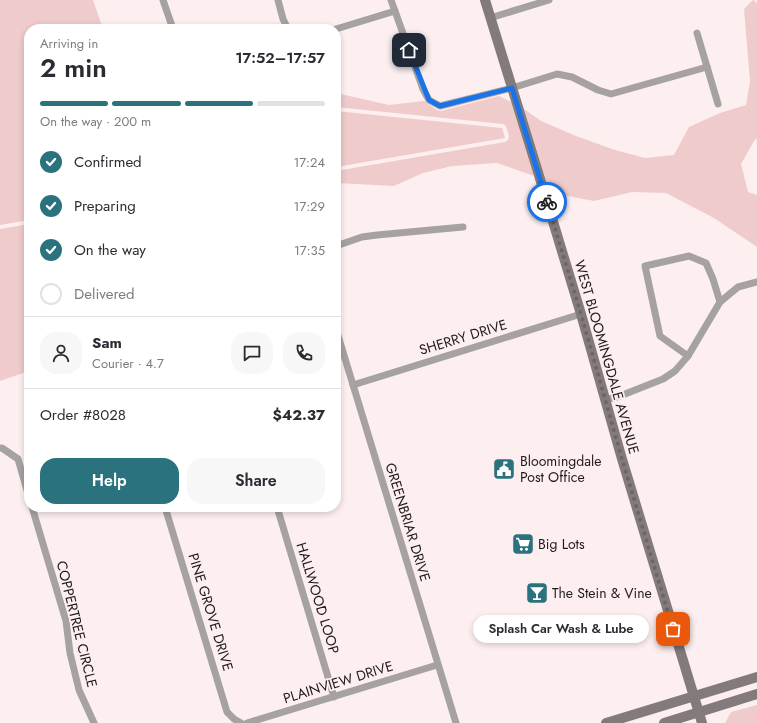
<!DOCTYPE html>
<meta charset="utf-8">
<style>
body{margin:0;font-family:Jost,sans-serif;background:#f7f7f7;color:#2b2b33;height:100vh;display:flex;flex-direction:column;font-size:15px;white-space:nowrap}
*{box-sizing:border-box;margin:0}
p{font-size:13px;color:#7c7c81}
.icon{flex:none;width:22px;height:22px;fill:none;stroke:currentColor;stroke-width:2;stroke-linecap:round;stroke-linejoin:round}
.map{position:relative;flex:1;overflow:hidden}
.drawer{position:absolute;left:24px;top:24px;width:317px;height:488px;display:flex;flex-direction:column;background:#fff;border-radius:16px;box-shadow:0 2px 6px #0003}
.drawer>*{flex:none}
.pin{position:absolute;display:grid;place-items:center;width:34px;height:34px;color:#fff;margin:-17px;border-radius:8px;box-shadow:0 2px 6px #0006}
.courier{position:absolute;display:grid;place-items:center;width:40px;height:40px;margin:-20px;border:3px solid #1a73e8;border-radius:50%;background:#fff;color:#222;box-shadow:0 1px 5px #0007}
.bubble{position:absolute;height:28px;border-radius:14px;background:#fff;box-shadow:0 2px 6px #0003;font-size:13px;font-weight:600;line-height:28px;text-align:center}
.headline em{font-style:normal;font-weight:600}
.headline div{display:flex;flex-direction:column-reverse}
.headline{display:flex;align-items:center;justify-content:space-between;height:68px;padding:0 16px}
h1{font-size:26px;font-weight:600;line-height:30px}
.bar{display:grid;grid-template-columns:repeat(4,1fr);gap:6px 4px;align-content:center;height:48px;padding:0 16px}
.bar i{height:5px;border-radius:3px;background:#e1e1e2}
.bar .on{background:#2a727d}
.bar p{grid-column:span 4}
.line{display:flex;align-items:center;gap:10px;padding:0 16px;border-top:1px solid #e1e1e2}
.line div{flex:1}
.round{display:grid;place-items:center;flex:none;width:42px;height:42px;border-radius:16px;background:#f7f7f7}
ol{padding:0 16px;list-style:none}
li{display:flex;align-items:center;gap:12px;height:44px}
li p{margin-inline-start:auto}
li .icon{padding:4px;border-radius:50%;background:#2a727d;color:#fff;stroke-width:4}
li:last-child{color:#7c7c81}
li i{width:22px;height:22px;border:2px solid #e1e1e2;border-radius:50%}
.button{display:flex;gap:8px;margin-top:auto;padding:8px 16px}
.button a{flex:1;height:46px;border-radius:16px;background:#2a727d;color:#fff;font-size:16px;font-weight:600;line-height:46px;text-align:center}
.button a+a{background:#f7f7f7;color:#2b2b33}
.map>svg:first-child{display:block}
</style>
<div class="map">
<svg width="757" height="723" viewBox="0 0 757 723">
<rect width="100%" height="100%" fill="#fdefef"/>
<!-- green -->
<g fill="#efcbcb">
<path d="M0 0H93L103 29H29V220L0 225Z"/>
<path d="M753 0H754L757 4V138L754 141 741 164 748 192 757 195V247L714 218 666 193 632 192 594 201 557 194 548 187 524 109 541 121 576 136 615 150 645 158 674 155 689 127 720 113 746 105 750 81 744 9Z"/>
<path d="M336 93 389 105 424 101 437 110 441 111 499 96 511 102 534 176 497 163 452 166 423 173 394 186 336 183V171L505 142 508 140 509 136 506 126 503 124 336 107Z"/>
<path d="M336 111 502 128 505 138 336 167Z"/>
<path d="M29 224V371L0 381V229Z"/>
<path d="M757 705V723H725L731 712Z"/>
</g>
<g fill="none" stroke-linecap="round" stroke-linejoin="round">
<!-- street -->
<g stroke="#a7a2a2" stroke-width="7">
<path d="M163 0 173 29"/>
<path d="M278 0 283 19 288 29"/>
<path d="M391 0 423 89 429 100 440 106 512 88 557 74 572 77 598 90 611 94 707 67"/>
<path d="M490 18 549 0"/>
<path d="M336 29 395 11"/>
<path d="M697 33 718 104"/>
<path d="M336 246 362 237 377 235 463 227"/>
<path d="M336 329 456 723"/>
<path d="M688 356 660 336 645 266 689 256 706 263 713 279 720 302"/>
<path d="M353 385 581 314"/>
<path d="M605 400 620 396 663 379 675 371 688 356 720 302 738 287 757 282"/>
<path d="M0 448H2L18 459 29 497"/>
<path d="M32 507 66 621 70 653 79 690 94 723"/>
<path d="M165 507 227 712 234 719 241 723"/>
<path d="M277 507 334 697"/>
<path d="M247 723 437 665"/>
</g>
<!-- secondary -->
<g stroke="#837b7b" stroke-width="10">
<path d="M485 0 538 172 581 314 622 459 702 723"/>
<path d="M606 723 757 677"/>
<path d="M664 723 757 694"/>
</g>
</g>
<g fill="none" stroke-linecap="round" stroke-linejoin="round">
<!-- done -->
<path stroke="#6d6565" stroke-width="4" stroke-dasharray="0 7.2" d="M547 202 581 314 622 459 673 629"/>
<!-- route -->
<path stroke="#1a73e8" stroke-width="5" d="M409 50 429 100 440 106 512 88 547 202"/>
</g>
<!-- icons -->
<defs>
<g id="civic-square" transform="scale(1.15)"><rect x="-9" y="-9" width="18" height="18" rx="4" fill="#2a727d" stroke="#fdefef"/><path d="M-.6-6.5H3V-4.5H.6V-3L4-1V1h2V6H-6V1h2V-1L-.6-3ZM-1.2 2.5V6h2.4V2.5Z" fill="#fff"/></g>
<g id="supermarket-square" transform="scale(1.15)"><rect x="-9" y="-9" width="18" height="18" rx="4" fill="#2a727d" stroke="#fdefef"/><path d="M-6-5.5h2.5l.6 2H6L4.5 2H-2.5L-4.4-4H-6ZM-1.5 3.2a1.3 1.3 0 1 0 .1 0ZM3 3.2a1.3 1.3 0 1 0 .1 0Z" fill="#fff"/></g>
<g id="bar-square" transform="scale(1.15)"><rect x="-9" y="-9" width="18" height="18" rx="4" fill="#2a727d" stroke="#fdefef"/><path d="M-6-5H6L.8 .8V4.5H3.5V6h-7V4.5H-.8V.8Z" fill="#fff"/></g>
</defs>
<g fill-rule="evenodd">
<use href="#civic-square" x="504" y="469"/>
<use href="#supermarket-square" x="523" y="544"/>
<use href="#bar-square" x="537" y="593"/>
</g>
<g text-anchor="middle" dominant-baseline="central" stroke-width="3.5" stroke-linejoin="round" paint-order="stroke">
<!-- street labels -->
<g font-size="14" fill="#1f1b1b" stroke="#fdefef">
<text transform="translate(463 337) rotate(-17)">SHERRY DRIVE</text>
<text transform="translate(607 357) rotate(74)">WEST BLOOMINGDALE AVENUE</text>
<text transform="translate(408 522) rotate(73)">GREENBRIAR DRIVE</text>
<text transform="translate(318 598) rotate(73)">HALLWOOD LOOP</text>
<text transform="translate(211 612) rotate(73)">PINE GROVE DRIVE</text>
<text transform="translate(77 624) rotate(76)">COPPERTREE CIRCLE</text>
<text transform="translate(338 682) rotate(-17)">PLAINVIEW DRIVE</text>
</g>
<!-- poi labels -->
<g font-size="14" fill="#1f1b1b" stroke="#fdefef" text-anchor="start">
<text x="520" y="461">Bloomingdale<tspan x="520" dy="16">Post Office</tspan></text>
<text x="538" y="544">Big Lots</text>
<text x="552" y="593">The Stein &amp; Vine</text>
</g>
</g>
</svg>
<div class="pin" style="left:673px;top:629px;background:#ea580c"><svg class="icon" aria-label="bag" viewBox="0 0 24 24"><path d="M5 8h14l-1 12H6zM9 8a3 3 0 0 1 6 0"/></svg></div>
<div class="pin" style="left:409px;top:50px;background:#1f2937"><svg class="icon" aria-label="home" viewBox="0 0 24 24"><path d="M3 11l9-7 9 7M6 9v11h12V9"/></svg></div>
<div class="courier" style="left:547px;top:202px"><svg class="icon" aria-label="bike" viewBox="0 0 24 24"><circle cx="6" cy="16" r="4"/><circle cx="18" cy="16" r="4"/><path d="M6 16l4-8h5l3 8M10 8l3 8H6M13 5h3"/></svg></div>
<div class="bubble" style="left:473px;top:615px;width:176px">Splash Car Wash &amp; Lube</div>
<section class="drawer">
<div class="headline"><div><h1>2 min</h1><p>Arriving in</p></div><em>17:52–17:57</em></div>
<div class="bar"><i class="on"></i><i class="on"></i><i class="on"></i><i></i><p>On the way · 200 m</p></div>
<ol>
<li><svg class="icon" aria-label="check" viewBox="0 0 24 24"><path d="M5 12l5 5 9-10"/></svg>Confirmed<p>17:24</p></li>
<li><svg class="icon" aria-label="check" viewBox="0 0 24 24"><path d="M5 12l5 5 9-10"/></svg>Preparing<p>17:29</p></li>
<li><svg class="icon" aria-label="check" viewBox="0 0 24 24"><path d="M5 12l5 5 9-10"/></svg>On the way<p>17:35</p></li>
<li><i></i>Delivered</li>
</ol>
<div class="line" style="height:72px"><a class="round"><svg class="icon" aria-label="person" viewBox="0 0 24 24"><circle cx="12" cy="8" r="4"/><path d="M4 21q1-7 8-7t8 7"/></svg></a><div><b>Sam</b><p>Courier · 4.7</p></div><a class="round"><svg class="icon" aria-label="chat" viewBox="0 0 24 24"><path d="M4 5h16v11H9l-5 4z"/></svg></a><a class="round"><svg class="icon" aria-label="phone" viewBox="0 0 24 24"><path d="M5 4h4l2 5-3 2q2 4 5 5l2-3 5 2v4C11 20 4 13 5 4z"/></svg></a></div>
<div class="line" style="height:52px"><div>Order #8028</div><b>$42.37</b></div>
<div class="button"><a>Help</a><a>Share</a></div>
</section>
</div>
